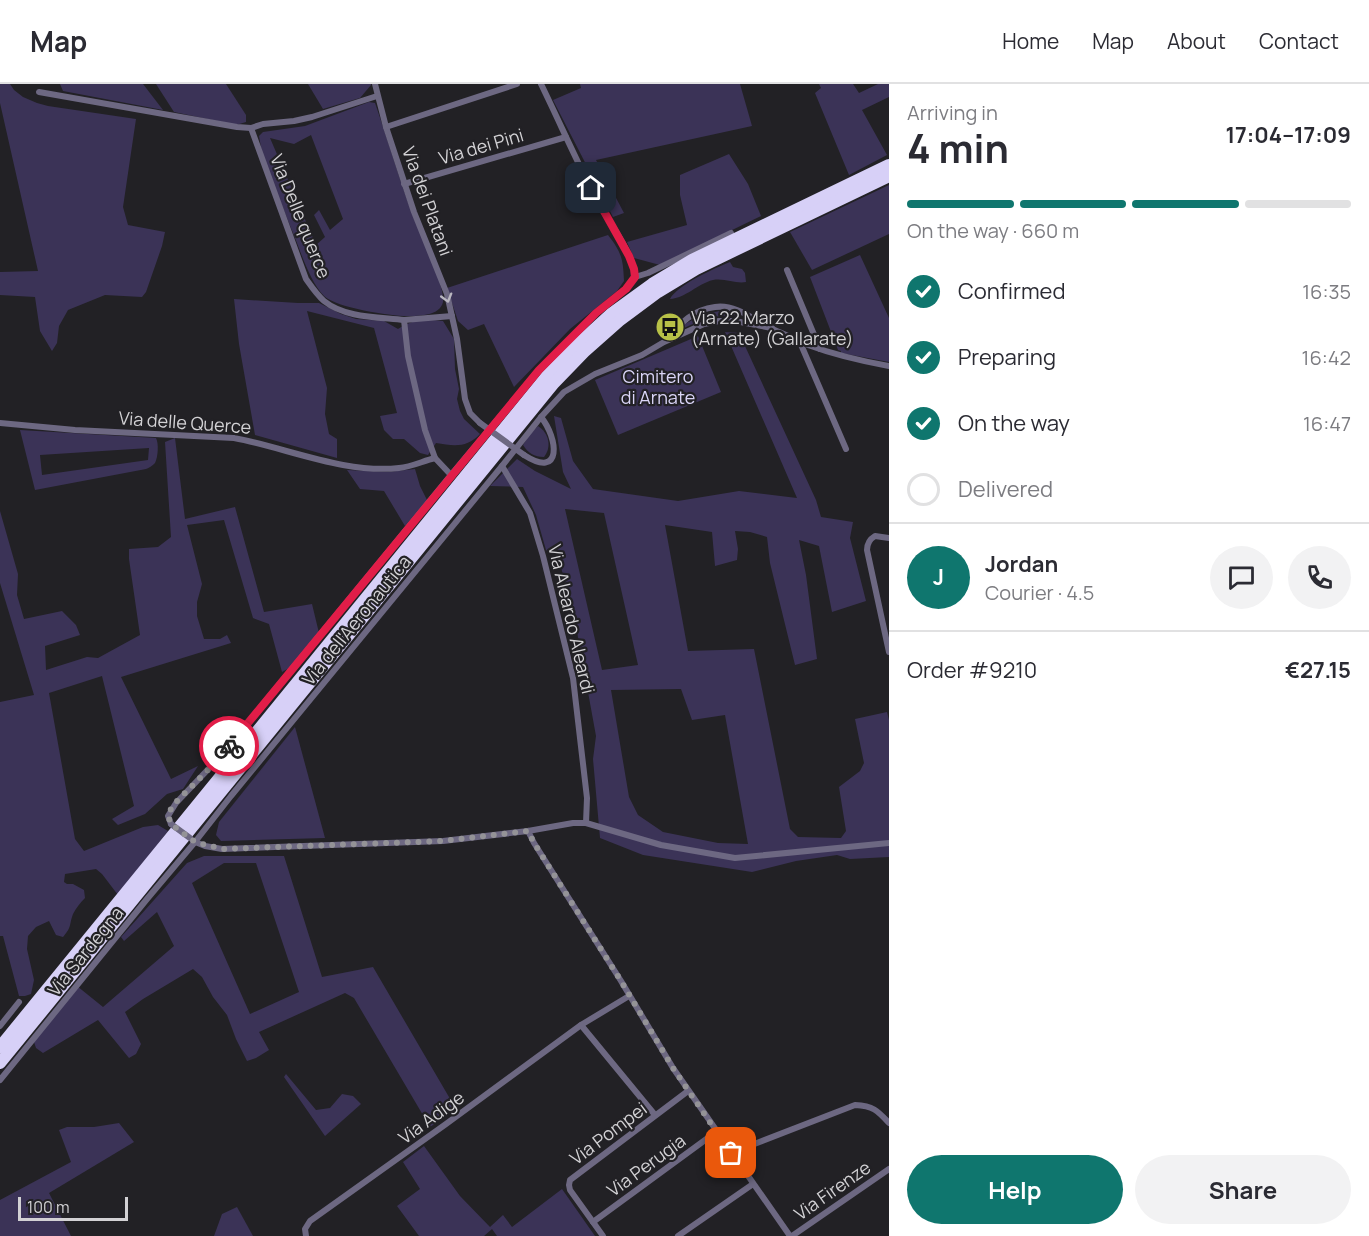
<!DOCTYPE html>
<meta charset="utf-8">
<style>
body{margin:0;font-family:Manrope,sans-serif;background:#f2f2f3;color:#2b2b33;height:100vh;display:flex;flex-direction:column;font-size:22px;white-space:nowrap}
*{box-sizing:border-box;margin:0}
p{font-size:20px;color:#7c7c81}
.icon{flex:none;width:33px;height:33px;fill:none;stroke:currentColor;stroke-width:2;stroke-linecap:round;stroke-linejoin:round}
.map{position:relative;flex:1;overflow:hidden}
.panel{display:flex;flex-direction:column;background:#fff;width:480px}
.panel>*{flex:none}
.scale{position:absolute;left:18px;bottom:15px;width:110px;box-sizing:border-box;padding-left:6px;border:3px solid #d2d1d4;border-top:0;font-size:16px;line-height:21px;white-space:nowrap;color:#d2d1d4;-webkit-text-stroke:4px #222125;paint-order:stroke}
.pin{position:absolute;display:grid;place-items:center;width:51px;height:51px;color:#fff;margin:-26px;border-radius:12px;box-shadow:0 3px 9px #0006}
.courier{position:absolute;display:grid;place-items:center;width:60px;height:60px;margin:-30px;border:4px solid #e11d48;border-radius:50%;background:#fff;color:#222;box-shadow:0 2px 8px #0007}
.headline em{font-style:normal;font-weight:700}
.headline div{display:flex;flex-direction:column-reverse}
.headline{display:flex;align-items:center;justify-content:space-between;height:102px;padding:0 18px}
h1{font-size:39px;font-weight:700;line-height:45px}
.bar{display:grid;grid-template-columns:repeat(4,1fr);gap:9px 6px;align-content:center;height:72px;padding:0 18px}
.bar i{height:8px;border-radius:4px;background:#e1e1e2}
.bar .active{background:#0f766e}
.bar p{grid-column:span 4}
.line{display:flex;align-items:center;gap:15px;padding:0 18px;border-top:2px solid #e1e1e2}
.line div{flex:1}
.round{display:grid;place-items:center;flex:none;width:63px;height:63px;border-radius:32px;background:#f2f2f3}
ol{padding:0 18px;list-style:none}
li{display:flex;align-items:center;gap:18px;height:66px}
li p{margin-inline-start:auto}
li .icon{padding:6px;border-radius:50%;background:#0f766e;color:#fff;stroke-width:4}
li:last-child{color:#7c7c81}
li i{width:33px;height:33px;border:3px solid #e1e1e2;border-radius:50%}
.button{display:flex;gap:12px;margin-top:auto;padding:12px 18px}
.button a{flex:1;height:69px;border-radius:36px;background:#0f766e;color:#fff;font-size:24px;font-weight:700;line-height:69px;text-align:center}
.button a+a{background:#f2f2f3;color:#2b2b33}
header{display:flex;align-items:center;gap:36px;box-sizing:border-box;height:84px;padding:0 30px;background:#fff;border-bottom:2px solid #e1e1e2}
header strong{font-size:28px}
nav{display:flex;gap:33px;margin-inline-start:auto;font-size:21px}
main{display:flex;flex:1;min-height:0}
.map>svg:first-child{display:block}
</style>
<header>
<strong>Map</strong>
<nav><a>Home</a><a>Map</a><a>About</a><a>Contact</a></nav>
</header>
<main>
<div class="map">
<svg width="889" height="1152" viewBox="0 0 889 1152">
<rect width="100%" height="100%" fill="#222125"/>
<!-- green -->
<g fill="#3b3357" fill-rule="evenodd">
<path d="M0 0H10L14 6 23 13 37 19 48 22 136 35 123 123 128 141 165 148 162 162 146 208 142 213 105 211 68 226 59 242 57 259 52 267 40 247 35 213 0 211V188L38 187 0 19Z"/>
<path d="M60 0H143L163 26 63 7Z"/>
<path d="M156 0H226L246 31V38L236 41 174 28Z"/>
<path d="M308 0H371V1L360 14 323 25Z"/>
<path d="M580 0H740L752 42 596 76 624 129 613 133 553 16 581 4Z"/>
<path d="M819 0H853L859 9 878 0H889V13L862 26 887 71 849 91 815 9 821 4Z"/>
<path d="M369 18 375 19C388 56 399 94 413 132 419 148 446 204 443 218 440 232 419 232 407 232 390 232 337 224 324 212 312 200 303 175 297 159 285 129 273 100 262 69L259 52 263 48 305 42ZM311 51 343 135 330 146 319 126 314 131 325 153 316 161 270 54 294 60Z"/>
<path d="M729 70 748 100 761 132 660 181 634 174 627 158 687 141 680 111V91Z"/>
<path d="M889 101V150L812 186 790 148Z"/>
<path d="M608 151C622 169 623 175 624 197L617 207 570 245 514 303 484 240 468 246 458 237 447 204Z"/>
<path d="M860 171 889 234V278L841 269V267L838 266 810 193Z"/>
<path d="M730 178 733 183 742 185 745 189 746 198C736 200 725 194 713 196 697 200 686 214 670 215 677 201 715 184 730 178Z"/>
<path d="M234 215 298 219H319L341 230 356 235 384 237 398 245C412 235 426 235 443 237L454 255 455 285 459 305 457 315 460 327 464 335 480 350C467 364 454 362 436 359L428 371 420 369 404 355H393L384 346 380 332 397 329 374 244 307 227 327 304 325 330 329 350 337 355V374L255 351 239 260Z"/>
<path d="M724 226 736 229 737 231 708 233 684 244 682 242 683 241 702 231Z"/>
<path d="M725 248 739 249 816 416 821 433 853 438 850 454 866 517 832 528 819 462 799 456 806 491 817 575 795 581 770 479 767 453 750 448 735 447 738 465 737 476 715 482 712 448 665 441 688 567 754 565 790 745 798 753 841 754 846 747 839 703 860 687 864 679 855 635 887 628 889 636V773L850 775 837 771 796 777 752 788 643 771 600 754 593 675 596 652 574 531 559 476 546 466 536 431 523 403 490 402 517 375 535 387 571 405 563 388 554 332 561 334 573 377 593 405 678 417 739 407 797 414ZM565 425 604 429 638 581 602 586ZM681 605 692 636 725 631 748 760 718 759 663 748 638 731 629 713 611 606Z"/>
<path d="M698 252 721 308 618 351 595 296Z"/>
<path d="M538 342C549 349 552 363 544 373 534 373 528 369 523 361L530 350Z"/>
<path d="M20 346 156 354C159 360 158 373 155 379 153 381 149 384 146 385L35 406ZM149 364 148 376 42 391 40 371Z"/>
<path d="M175 354 185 435 235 423 264 528 312 520 319 549 291 583 282 588 269 540 253 534 224 436 187 441 202 500 197 518V532L204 555H220L227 551 231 559 121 593 171 695 198 682 183 705 167 710 145 730 118 741 112 735 134 722 102 592 49 609 75 755 84 767 143 743 158 741 168 747 118 811 102 790 96 785 65 790 64 798 67 800H73L84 806 85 814C80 819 76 824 73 830 69 841 72 843 63 853L56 851 49 837 36 843 28 852 27 865 34 896 31 910 25 912H19L3 852H0V618L34 611 0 499V427L18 490 17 511 24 535 62 527 76 541 80 551 45 562 46 586 87 573 98 574 140 551 129 475V465L158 463 171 453 165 358Z"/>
<path d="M415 385 420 402 427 416 405 442 384 407 360 405 347 386 388 388Z"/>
<path d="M295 643 325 754 221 757 216 751 219 738Z"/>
<path d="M204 772H284L322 893 373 883 456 1025 430 1043 354 914 345 909 259 948 269 966 256 974 247 977 236 955 227 931 213 913 202 893 193 885 143 915 125 928 141 960 136 970 129 974 98 936 43 969 36 964 33 955 77 902 103 923 174 862 157 828 124 857 121 853 187 779ZM224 779H256L299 908 250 930 192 799Z"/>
<path d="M286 990 316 1026 330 1024 342 1010 353 1012 361 1020 325 1052 284 993Z"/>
<path d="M119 1039 134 1058 49 1109 71 1152H0V1116L71 1078 59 1046 67 1043H94Z"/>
<path d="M424 1062 460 1112 490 1143 503 1131 512 1143 562 1105 595 1152H497L492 1145 484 1152H419L397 1122 420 1105 403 1078Z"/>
<path d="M237 1123 253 1152H214L222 1130Z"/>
</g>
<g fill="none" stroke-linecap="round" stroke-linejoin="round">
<!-- street -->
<g stroke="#6d6882" stroke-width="6">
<path d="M375 0 386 43 414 128 447 210 457 255 465 315 470 329 480 339"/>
<path d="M541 0C561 41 579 83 600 122 611 141 634 171 635 193"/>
<path d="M39 8 237 43 251 44 263 40 294 37 312 33 377 12"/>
<path d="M386 43 517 0"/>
<path d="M251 44 306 195C311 202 317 211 324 217 345 234 378 233 404 236"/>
<path d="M404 100 566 53"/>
<path d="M787 186 820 265"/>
<path d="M635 193 648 189 731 149"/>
<path d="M452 232 404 236 408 272 425 346 435 374 451 391 539 286 596 229 626 205 635 193"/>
<path d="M667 255C681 239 692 226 715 223 735 220 753 235 770 244 783 250 796 255 808 261 835 271 861 277 889 282"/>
<path d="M799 256 846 365"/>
<path d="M0 339 75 346 234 354C287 364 345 390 399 384 411 383 423 377 435 374"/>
<path d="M524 371C563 396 558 354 541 333"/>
<path d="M502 382 530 429 543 472 573 594 587 714 586 739"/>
<path d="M889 454 875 452C870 455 867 460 867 466L889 568"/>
<path d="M171 740 168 732 176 719 218 675 451 391"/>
<path d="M528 747 534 759 621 897 673 984 790 1152"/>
<path d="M193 757 205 762 222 765 443 757 528 747 573 739H586L661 761 735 774 889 759"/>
<path d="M581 941 655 1031"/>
<path d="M0 942 19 918"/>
<path d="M0 996 147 815 195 758 231 712 502 382 541 333 564 308 595 290 642 271 664 258 704 240 719 237H735L772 244"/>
<path d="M731 1069 855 1021C873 1022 877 1026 889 1039"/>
<path d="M593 1138 716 1048"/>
<path d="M306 1152 305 1145 310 1137 446 1040 581 941 629 912"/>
<path d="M603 1152 570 1106 569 1101 570 1096 688 1007"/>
<path d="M678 1152 753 1100"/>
<path d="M792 1152 889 1085"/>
</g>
<!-- highway -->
<g stroke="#d7d0f7" stroke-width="12">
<path d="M0 963 546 293 576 262 612 229 652 200 692 176 889 81"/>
<path d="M0 979 554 299 584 268 619 237 658 208 696 185 889 92"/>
</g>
<!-- street-bridge -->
<g stroke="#6d6882" stroke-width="6">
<path d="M480 339 524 371"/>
<path d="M171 740 190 754"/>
</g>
</g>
<!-- one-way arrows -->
<defs><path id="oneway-chevron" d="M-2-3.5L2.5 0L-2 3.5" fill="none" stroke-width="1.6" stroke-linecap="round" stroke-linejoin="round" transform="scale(1.5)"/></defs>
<use stroke="#b9b7c0" href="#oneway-chevron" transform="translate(447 214) rotate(74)"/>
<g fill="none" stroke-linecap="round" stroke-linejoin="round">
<!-- done -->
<path stroke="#949397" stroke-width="6" stroke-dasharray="0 10.8" d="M229 662 206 688 176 718 171 725 168 732 171 740 195 758 222 765 443 757 528 747 534 759 621 897 673 984 731 1069"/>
<!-- route -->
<path stroke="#e11d48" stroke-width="8" d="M229 662 539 286 596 229 626 205 635 193 634 185 629 172 591 104"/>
</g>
<!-- icons -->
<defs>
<g id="bus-disc" transform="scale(1.5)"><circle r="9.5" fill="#b8c147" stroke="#222125"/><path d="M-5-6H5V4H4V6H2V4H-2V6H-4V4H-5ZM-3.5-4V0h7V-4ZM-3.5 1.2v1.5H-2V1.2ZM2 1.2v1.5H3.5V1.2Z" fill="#111"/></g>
</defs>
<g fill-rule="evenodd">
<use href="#bus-disc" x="670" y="243"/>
</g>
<g text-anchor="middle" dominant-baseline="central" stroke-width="4.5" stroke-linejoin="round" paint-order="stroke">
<!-- street labels -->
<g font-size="18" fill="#d2d1d4" stroke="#222125">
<text transform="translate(481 62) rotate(-16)">Via dei Pini</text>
<text transform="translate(428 117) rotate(70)">Via dei Platani</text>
<text transform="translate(301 132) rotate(68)">Via Delle querce</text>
<text transform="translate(185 338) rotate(4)">Via delle Querce</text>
<text transform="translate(572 535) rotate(77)">Via Aleardo Aleardi</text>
<text transform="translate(356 536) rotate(-51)">Via dell'Aeronautica</text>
<text transform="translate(85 867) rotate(-51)">Via Sardegna</text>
<text transform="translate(431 1033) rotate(-36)">Via Adige</text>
<text transform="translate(608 1049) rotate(-37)">Via Pompei</text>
<text transform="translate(646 1081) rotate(-36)">Via Perugia</text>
<text transform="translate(832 1106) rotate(-35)">Via Firenze</text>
</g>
<!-- poi labels -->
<g font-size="18" fill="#d2d1d4" stroke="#222125" text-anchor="start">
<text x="691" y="233">Via 22 Marzo<tspan x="691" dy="21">(Arnate) (Gallarate)</tspan></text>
</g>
<!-- park labels -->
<g font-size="18" fill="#dad5f7" stroke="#222125">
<text x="658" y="292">Cimitero<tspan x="658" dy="21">di Arnate</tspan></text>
</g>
</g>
</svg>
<div class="scale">100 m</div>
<div class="pin" style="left:731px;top:1069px;background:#ea580c"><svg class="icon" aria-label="bag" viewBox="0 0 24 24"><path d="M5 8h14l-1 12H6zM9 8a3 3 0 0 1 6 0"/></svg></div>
<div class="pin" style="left:591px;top:104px;background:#1f2937"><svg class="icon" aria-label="home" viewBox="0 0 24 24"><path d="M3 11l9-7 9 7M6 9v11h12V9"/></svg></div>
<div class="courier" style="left:229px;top:662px"><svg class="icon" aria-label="bike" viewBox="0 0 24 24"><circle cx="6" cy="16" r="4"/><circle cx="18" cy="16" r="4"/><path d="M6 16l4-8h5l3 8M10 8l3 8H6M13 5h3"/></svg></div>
</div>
<section class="panel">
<div class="headline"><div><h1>4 min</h1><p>Arriving in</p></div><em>17:04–17:09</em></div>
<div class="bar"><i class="active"></i><i class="active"></i><i class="active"></i><i></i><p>On the way · 660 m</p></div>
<ol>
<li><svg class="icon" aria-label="check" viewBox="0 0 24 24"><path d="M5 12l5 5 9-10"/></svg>Confirmed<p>16:35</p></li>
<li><svg class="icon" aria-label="check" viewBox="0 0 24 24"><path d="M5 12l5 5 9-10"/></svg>Preparing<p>16:42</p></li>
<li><svg class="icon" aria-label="check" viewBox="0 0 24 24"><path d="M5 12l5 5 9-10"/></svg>On the way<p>16:47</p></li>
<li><i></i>Delivered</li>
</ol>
<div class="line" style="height:108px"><b class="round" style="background:#0f766e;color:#fff">J</b><div><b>Jordan</b><p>Courier · 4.5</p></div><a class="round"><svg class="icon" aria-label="chat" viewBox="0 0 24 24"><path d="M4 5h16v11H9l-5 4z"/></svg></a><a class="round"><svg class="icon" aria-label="phone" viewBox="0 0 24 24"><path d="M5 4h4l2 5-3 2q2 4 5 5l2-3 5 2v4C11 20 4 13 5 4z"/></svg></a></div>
<div class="line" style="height:78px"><div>Order #9210</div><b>€27.15</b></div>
<div class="button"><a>Help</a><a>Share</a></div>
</section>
</main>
